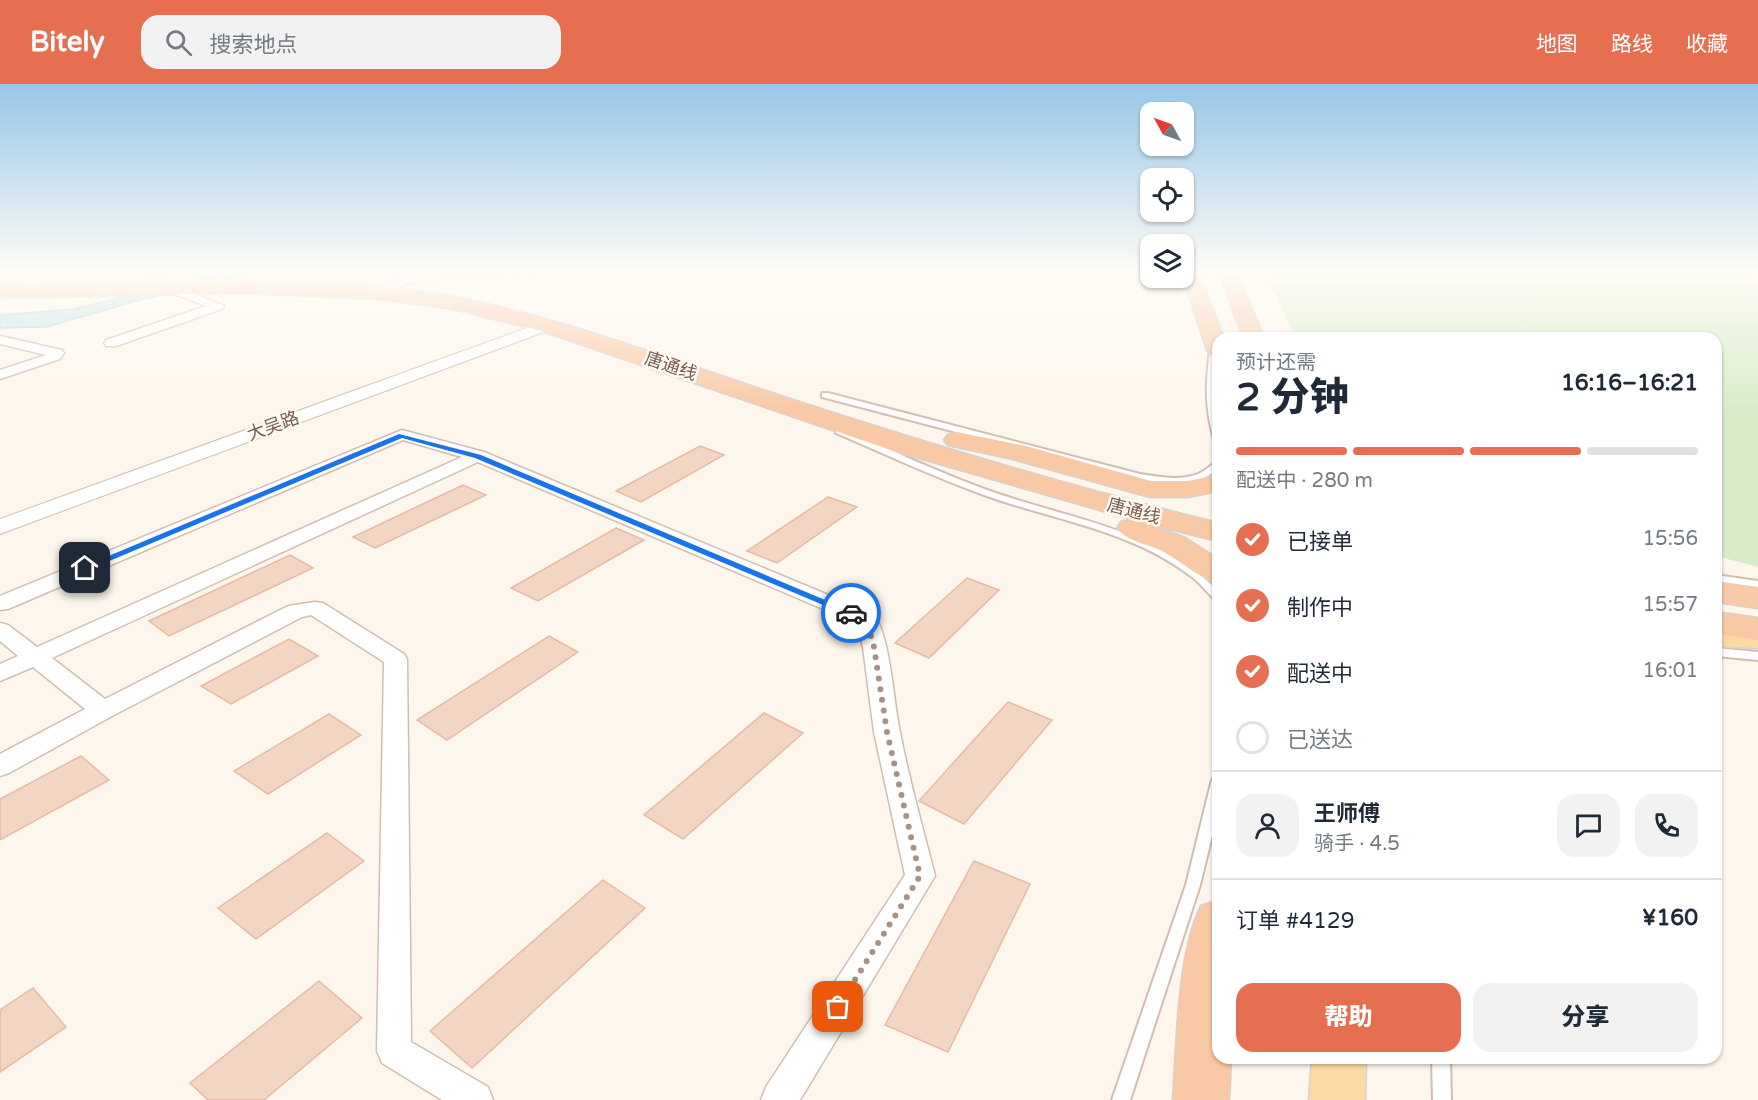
<!DOCTYPE html>
<html lang="zh">
<meta charset="utf-8">
<style>
body{margin:0;font-family:"Varela Round","Noto Sans SC",sans-serif;background:#f2f2f3;color:#1f2937;height:100vh;display:flex;flex-direction:column;font-size:22px;white-space:nowrap}
*{box-sizing:border-box;margin:0}
p{font-size:20px;color:#747a83}
.icon{flex:none;width:33px;height:33px;fill:none;stroke:currentColor;stroke-width:2;stroke-linecap:round;stroke-linejoin:round}
.map{position:relative;flex:1;overflow:hidden}
.details{position:absolute;left:1212px;top:248px;width:510px;height:732px;display:flex;flex-direction:column;background:#fff;border-radius:18px;box-shadow:0 2px 4px #0004}
.details>*{flex:none}
.needle{width:39px;rotate:310deg}
.fabs{position:absolute;left:1140px;top:18px;display:grid;gap:12px}
.fabs a{display:grid;place-items:center;width:54px;height:54px;border-radius:12px;background:#fff;box-shadow:0 2px 4px #0004;font-size:30px}
.pin{position:absolute;display:grid;place-items:center;width:51px;height:51px;color:#fff;margin:-26px;border-radius:12px;box-shadow:0 3px 9px #0006}
.courier{position:absolute;display:grid;place-items:center;width:60px;height:60px;margin:-30px;border:4px solid #1a73e8;border-radius:50%;background:#fff;color:#222;box-shadow:0 2px 8px #0007}
.overview em{font-style:normal;font-weight:800}
.overview div{display:flex;flex-direction:column-reverse}
.overview{display:flex;align-items:center;justify-content:space-between;height:102px;padding:0 24px}
h1{font-size:39px;font-weight:800;line-height:45px}
.bar{display:grid;grid-template-columns:repeat(4,1fr);gap:9px 6px;align-content:center;height:72px;padding:0 24px}
.bar i{height:8px;border-radius:4px;background:#e0e1e3}
.bar .active{background:#e76f51}
.bar p{grid-column:span 4}
.line{display:flex;align-items:center;gap:15px;padding:0 24px;border-top:2px solid #e0e1e3}
.line div{flex:1}
.round{display:grid;place-items:center;flex:none;width:63px;height:63px;border-radius:18px;background:#f2f2f3}
ol{padding:0 24px;list-style:none}
li{display:flex;align-items:center;gap:18px;height:66px}
li p{margin-inline-start:auto}
li .icon{padding:6px;border-radius:50%;background:#e76f51;color:#fff;stroke-width:4}
li:last-child{color:#747a83}
li i{width:33px;height:33px;border:3px solid #e0e1e3;border-radius:50%}
.button{display:flex;gap:12px;margin-top:auto;padding:12px 24px}
.button a{flex:1;height:69px;border-radius:18px;background:#e76f51;color:#fff;font-size:24px;font-weight:800;line-height:69px;text-align:center}
.button a+a{background:#f2f2f3;color:#1f2937}
header{display:flex;align-items:center;gap:36px;box-sizing:border-box;height:84px;padding:0 30px;background:#e76f51;color:#fff}
header strong{font-size:28px}
nav{display:flex;gap:33px;margin-inline-start:auto;font-size:21px}
.search{width:420px;height:54px;background:#f2f2f3;display:flex;align-items:center;gap:15px;box-sizing:border-box;padding:0 21px;border-radius:18px;color:#747a83;font-size:22px}
.map>svg:first-child{display:block}
</style>
<header>
<strong>Bitely</strong>
<div class="search"><svg class="icon" aria-label="search" viewBox="0 0 24 24"><circle cx="10" cy="10" r="6"/><path d="M15 15l6 6"/></svg>搜索地点</div>
<nav><a>地图</a><a>路线</a><a>收藏</a></nav>
</header>
<div class="map">
<svg width="1758" height="1016" viewBox="0 0 1758 1016">
<rect width="100%" height="100%" fill="#fdf6ec"/>
<!-- green -->
<path fill="#d8ecc9" d="M1263 186H1730L1758 198V483L1716 472V254L1296 253Z"/>
<!-- water -->
<path fill="#bfe3e8" stroke="#a5d3da" stroke-width="1.5" d="M233 186H265L136 217 46 243 0 244V231L74 225Z"/>
<!-- building -->
<g fill="#f3d5c3" stroke="#e6bba3" stroke-width="1.5">
<path d="M700 362 724 371 641 418 616 407Z"/>
<path d="M463 401 486 411 375 464 353 453Z"/>
<path d="M828 413 857 423 777 479 747 467Z"/>
<path d="M616 444 644 456 538 517 511 504Z"/>
<path d="M290 471 313 484 169 552 149 537Z"/>
<path d="M967 494 999 506 929 574 895 559Z"/>
<path d="M549 552 578 568 447 656 417 636Z"/>
<path d="M289 555 318 572 231 620 201 602Z"/>
<path d="M1008 618 1052 636 964 740 919 717Z"/>
<path d="M764 629 803 649 683 755 644 731Z"/>
<path d="M329 630 361 651 268 710 234 687Z"/>
<path d="M81 672 109 696 0 756V715Z"/>
<path d="M327 749 364 777 256 855 218 824Z"/>
<path d="M974 777 1030 800 948 968 885 941Z"/>
<path d="M603 796 645 824 472 984 430 947Z"/>
<path d="M319 897 362 934 264 1016H208L190 999Z"/>
<path d="M33 904 66 943 0 988V926Z"/>
</g>
<g fill="none" stroke-linecap="round" stroke-linejoin="round">
<!-- service casing -->
<g stroke="#d1beb0" stroke-width="4">
<g id="service">
<path d="M1214 257 1217 259 1213 307 1218 341V357L1214 355C1204 322 1206 292 1211 259Z"/>
<path d="M822 309H828L1140 390C1159 393 1180 397 1198 390 1205 387 1211 381 1218 377V385C1197 403 1165 400 1140 396L822 313Z"/>
<path d="M836 345H842C891 366 940 389 990 407 1069 435 1157 445 1218 507V516L1214 515C1207 508 1200 499 1192 493 1132 446 1053 436 984 411 934 393 885 370 836 349Z"/>
<path d="M1716 491 1758 497V503L1716 497Z"/>
<path d="M1716 564 1758 568V576L1716 572Z"/>
<path d="M1218 694V727L1200 801 1130 1016H1112L1186 801 1211 699 1213 695Z"/>
<path d="M1432 974H1450L1451 1016H1433Z"/>
</g>
</g>
<!-- minor casing -->
<g stroke="#d1beb0" stroke-width="3">
<g id="minor">
<path d="M137 186H151L162 193 156 196Z"/>
<path d="M565 186 559 189 453 193 406 200 379 213 373 209C403 178 522 185 565 186Z"/>
<path d="M171 200 224 222 222 225 116 262H106L104 259 106 256 206 222 167 207 165 204Z"/>
<path d="M0 252 62 266 64 269 60 275 0 295V286L46 271 0 260Z"/>
<path d="M402 346 484 368 874 530C891 556 893 616 900 648 909 696 923 744 935 792L800 1016H761L766 1003 905 791 874 648 863 563 856 539 478 378 52 574 105 615 288 522 315 518 323 519 404 570 407 575 411 958 488 1003 493 1016H442L382 979 377 967 384 578 311 531 302 533 112 632 9 689 0 692V670L85 625 33 583 0 597V580L18 572 0 557V539L8 541 37 563 462 373 403 356 8 525 0 526V512Z"/>
</g>
</g>
<!-- tertiary casing -->
<g stroke="#d1beb0" stroke-width="2">
<g id="tertiary">
<path d="M413 186H430L408 200H398L396 197Z"/>
<path d="M546 237 554 242 552 245 0 450V435Z"/>
</g>
</g>
<!-- primary casing -->
<g stroke="#dad1cd" stroke-width="3">
<g id="primary">
<path d="M1716 540 1758 542V564L1716 562Z"/>
<path d="M1312 974H1366L1365 1016H1309Z"/>
</g>
</g>
<!-- trunk casing -->
<g stroke="#dad1cd" stroke-width="3">
<g id="trunk">
<path d="M1184 186H1198L1224 254H1218V273L1210 271 1207 266 1183 194Z"/>
<path d="M1218 186H1236L1264 254H1243Z"/>
<path d="M242 197C311 200 381 199 449 212 564 234 674 277 784 313 927 360 1072 403 1218 439V457L1145 439 1185 454 1218 475V499C1197 493 1182 478 1164 468 1149 460 1127 458 1117 444L1121 438 1131 435 891 366 539 246 449 224 379 215 242 209 0 214V202Z"/>
<path d="M957 348 1026 362 1151 397H1188L1218 391V407L1188 413H1150L1013 375 948 361 944 356 948 351Z"/>
<path d="M1716 498 1758 504V524L1716 518Z"/>
<path d="M1716 528 1758 534V556L1716 550Z"/>
<path d="M1218 816V974H1231L1229 1016H1173C1177 959 1177 872 1201 822Z"/>
</g>
</g>
<!-- service -->
<use href="#service" fill="#fff" fill-rule="evenodd"/>
<!-- minor -->
<use href="#minor" fill="#fff" fill-rule="evenodd"/>
<!-- tertiary -->
<use href="#tertiary" fill="#fff" fill-rule="evenodd"/>
<!-- primary -->
<use href="#primary" fill="#fbd9a5" fill-rule="evenodd"/>
<!-- trunk -->
<use href="#trunk" fill="#f9c8a4" fill-rule="evenodd"/>
<!-- rail -->
<path stroke="#b9a8c9" stroke-width="3" stroke-dasharray="5 4" stroke-linecap="butt" d="M1754 186 1758 187"/>
</g>
<!-- sky -->
<linearGradient id="sky" x2="0" y2="1"><stop stop-color="#97c7e8"/><stop offset="0.57" stop-color="#fefbf6"/><stop offset="1" stop-color="#fefbf6" stop-opacity="0"/></linearGradient>
<rect width="1758" height="328" fill="url(#sky)"/>
<!-- route -->
<path fill="#1a73e8" d="M399 350 481 371 856 529 847 531 475 374 402 354 88 486 80 484Z"/>
<g fill="none" stroke-linecap="round" stroke-linejoin="round">
<!-- done -->
<path stroke="#a89285" stroke-width="6" stroke-dasharray="0 10.8" d="M838 923 920 792 887 648 874 563 866 535 851 529"/>
</g>
<g text-anchor="middle" dominant-baseline="central" stroke-width="5" stroke-linejoin="round" paint-order="stroke">
<!-- far-street labels -->
<g font-size="18" fill="#7a5c4d" stroke="#fffaf3">
<text transform="translate(671 282) rotate(19)">唐通线</text>
<text transform="translate(273 342) rotate(-20)">大吴路</text>
<text transform="translate(1134 427) rotate(15)">唐通线</text>
</g>
</g>
</svg>
<div class="fabs">
<a><svg class="needle" viewBox="-14 -14 28 28"><path d="M0-13l5 13h-10z" fill="#e53935"/><path d="M0 13l5-13h-10z" fill="#747a83"/></svg></a>
<a><svg class="icon" aria-label="locate" viewBox="0 0 24 24"><circle cx="12" cy="12" r="6"/><path d="M12 2v4M12 18v4M2 12h4M18 12h4"/></svg></a>
<a><svg class="icon" aria-label="layers" viewBox="0 0 24 24"><path d="M12 4l9 5-9 5-9-5zM3 14l9 5 9-5"/></svg></a>
</div>
<div class="pin" style="left:838px;top:923px;background:#ea580c"><svg class="icon" aria-label="bag" viewBox="0 0 24 24"><path d="M5 8h14l-1 12H6zM9 8a3 3 0 0 1 6 0"/></svg></div>
<div class="pin" style="left:85px;top:484px;background:#1f2937"><svg class="icon" aria-label="home" viewBox="0 0 24 24"><path d="M3 11l9-7 9 7M6 9v11h12V9"/></svg></div>
<div class="courier" style="left:851px;top:529px"><svg class="icon" aria-label="car" viewBox="0 0 24 24"><path d="M5 17H2v-5l4-1 3-4h7l3 4 3 1v5h-3M9 17h6M6 11h13"/><circle cx="7" cy="17" r="2"/><circle cx="17" cy="17" r="2"/></svg></div>
<section class="details">
<div class="overview"><div><h1>2 分钟</h1><p>预计还需</p></div><em>16:16–16:21</em></div>
<div class="bar"><i class="active"></i><i class="active"></i><i class="active"></i><i></i><p>配送中 · 280 m</p></div>
<ol>
<li><svg class="icon" aria-label="check" viewBox="0 0 24 24"><path d="M5 12l5 5 9-10"/></svg>已接单<p>15:56</p></li>
<li><svg class="icon" aria-label="check" viewBox="0 0 24 24"><path d="M5 12l5 5 9-10"/></svg>制作中<p>15:57</p></li>
<li><svg class="icon" aria-label="check" viewBox="0 0 24 24"><path d="M5 12l5 5 9-10"/></svg>配送中<p>16:01</p></li>
<li><i></i>已送达</li>
</ol>
<div class="line" style="height:108px"><a class="round"><svg class="icon" aria-label="person" viewBox="0 0 24 24"><circle cx="12" cy="8" r="4"/><path d="M4 21q1-7 8-7t8 7"/></svg></a><div><b>王师傅</b><p>骑手 · 4.5</p></div><a class="round"><svg class="icon" aria-label="chat" viewBox="0 0 24 24"><path d="M4 5h16v11H9l-5 4z"/></svg></a><a class="round"><svg class="icon" aria-label="phone" viewBox="0 0 24 24"><path d="M5 4h4l2 5-3 2q2 4 5 5l2-3 5 2v4C11 20 4 13 5 4z"/></svg></a></div>
<div class="line" style="height:78px"><div>订单 #4129</div><b>¥160</b></div>
<div class="button"><a>帮助</a><a>分享</a></div>
</section>
</div>
